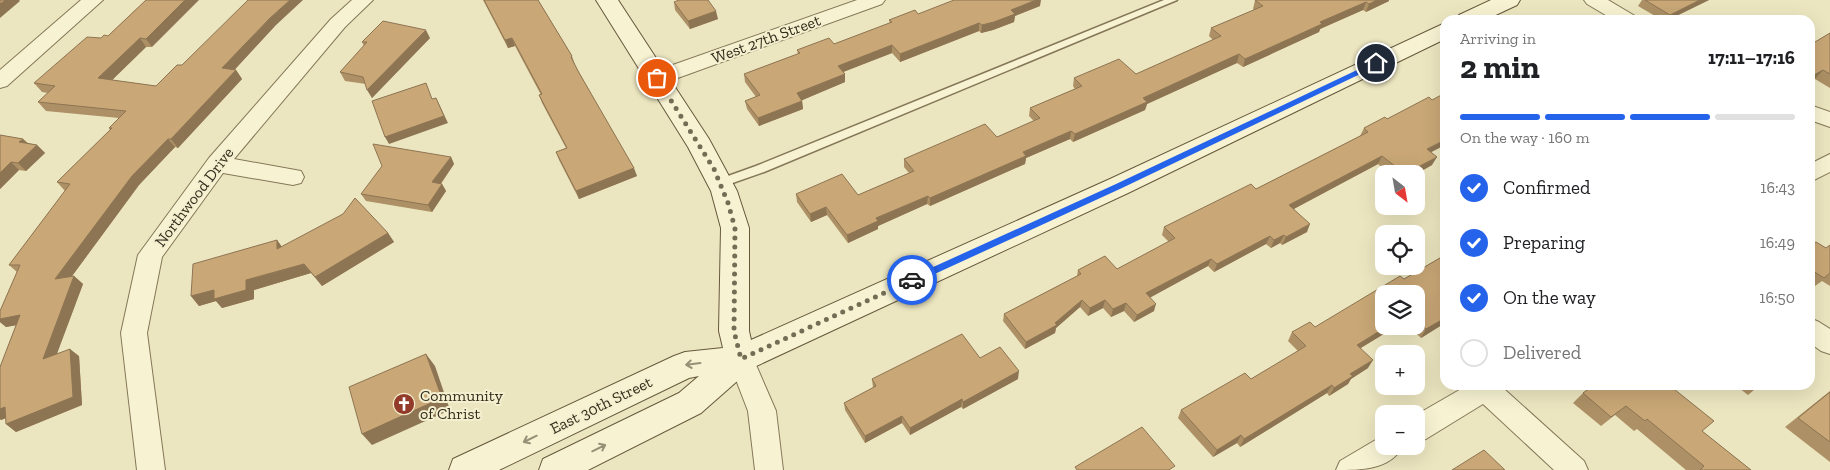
<!DOCTYPE html>
<meta charset="utf-8">
<style>
body{margin:0;font-family:"Zilla Slab",serif;background:#f6f6f6;color:#202124;height:100vh;display:flex;flex-direction:column;font-size:19px;white-space:nowrap}
*{box-sizing:border-box;margin:0}
p{font-size:16px;color:#757577}
.icon{flex:none;width:28px;height:28px;fill:none;stroke:currentColor;stroke-width:2;stroke-linecap:round;stroke-linejoin:round}
.map{position:relative;flex:1;overflow:hidden}
.panel{position:absolute;left:1440px;top:15px;width:375px;height:375px;display:flex;flex-direction:column;background:#fff;border-radius:15px;box-shadow:0 5px 20px #0002}
.panel>*{flex:none}
.needle{width:32px;rotate:149deg}
.tools{position:absolute;left:1375px;top:165px;display:grid;gap:10px}
.tools a{display:grid;place-items:center;width:50px;height:50px;border-radius:10px;background:#fff;box-shadow:0 5px 20px #0002;font-size:25px}
.pin{position:absolute;display:grid;place-items:center;width:42px;height:42px;color:#fff;margin:-21px;border:2px solid #fff;border-radius:50%;box-shadow:0 1px 5px #0007}
.courier{position:absolute;display:grid;place-items:center;width:50px;height:50px;margin:-25px;border:4px solid #2563eb;border-radius:50%;background:#fff;color:#222;box-shadow:0 1px 6px #0007}
.head em{font-style:normal;font-weight:700}
.head div{display:flex;flex-direction:column-reverse}
.head{display:flex;align-items:center;justify-content:space-between;height:85px;padding:0 20px}
h1{font-size:32px;font-weight:700;line-height:38px}
.bar{display:grid;grid-template-columns:repeat(4,1fr);gap:8px 5px;align-content:center;height:60px;padding:0 20px}
.bar i{height:6px;border-radius:4px;background:#e0e0e0}
.bar .active{background:#2563eb}
.bar p{grid-column:span 4}
ol{padding:0 20px;list-style:none}
li{display:flex;align-items:center;gap:15px;height:55px}
li p{margin-inline-start:auto}
li .icon{padding:5px;border-radius:50%;background:#2563eb;color:#fff;stroke-width:4}
li:last-child{color:#757577}
li i{width:28px;height:28px;border:2px solid #e0e0e0;border-radius:50%}
.map>svg:first-child{display:block}
</style>
<div class="map">
<svg width="1830" height="470" viewBox="0 0 1830 470">
<rect width="100%" height="100%" fill="#ece6c0"/>
<g fill="none" stroke-linecap="round" stroke-linejoin="round">
<!-- lane casing -->
<g stroke="#847758" stroke-width="3">
<path id="lane" d="M1164 0H1177L764 172 721 187 716 183 717 180 756 166Z"/>
</g>
<!-- street casing -->
<g stroke="#847758" stroke-width="2">
<g id="street">
<path d="M81 0H103L7 86 0 88V70Z"/>
<path d="M352 0H373L345 27 234 159 301 171 304 177 301 183 293 185 223 173 162 257 147 333 165 470H137L121 333 138 255 209 158 331 19Z"/>
<path d="M857 0H885L882 4 664 83 657 85 650 83 647 78 650 73Z"/>
<path d="M1584 0H1608L1635 16 1638 20H1614L1587 4Z"/>
<path d="M1810 105 1830 112V127L1810 120Z"/>
<path d="M1830 154V172L1810 182V164Z"/>
<path d="M1810 318 1819 322 1830 329V354L1821 351 1810 343Z"/>
<path d="M741 348 750 351 776 411 783 470H755L748 411 728 359 732 351Z"/>
<path d="M1468 385H1504L1503 388 1584 461 1588 470H1554L1483 404 1426 439 1416 442V415Z"/>
<path d="M1384 435V446H1403C1390 470 1361 470 1336 470L1340 461Z"/>
</g>
</g>
<!-- secondary casing -->
<g stroke="#66583c" stroke-width="2">
<g id="secondary">
<path d="M596 0H618L709 139 737 191 749 228V331L751 340 1110 179 1445 23V39L1128 193 752 368 701 413 588 470H539L543 459 679 393 699 376 689 378 499 470H449L453 459 674 356 685 352 723 348 719 331 721 228 711 191 688 147Z"/>
<path d="M1491 0H1520L1517 5 1485 20H1456L1459 15Z"/>
</g>
</g>
<!-- lane -->
<use href="#lane" fill="#f7f3d2" fill-rule="evenodd"/>
<!-- street -->
<use href="#street" fill="#f7f3d2" fill-rule="evenodd"/>
<!-- secondary -->
<use href="#secondary" fill="#f7f3d2" fill-rule="evenodd"/>
</g>
<!-- wall -->
<g fill="#ad9065">
<path d="M146 0 152 47H146L112 80 156 86 182 65 275 26 234 70H236L242 79 178 148 175 147 139 185 72 276H74L83 284 57 353 79 356 82 405 16 432 6 424V418L1 420 0 419V367L16 325 6 327 0 322V311L17 272 9 265 65 191 57 182 110 130 109 128 119 118 46 111 38 102 48 93 42 92 34 83 101 38 108 36Z"/>
<path d="M483 0H538L572 56 575 65 637 176 579 199 559 160 556 152 566 148 542 103 539 95H541L515 46 508 48Z"/>
<path d="M1255 0 1389 1 1366 12 1363 10 1320 29 1319 32 1243 67 1237 63 1147 104 1145 110 1073 142 1070 139 1026 158 1025 164 930 206 927 204 878 226V229L848 243 827 215 811 222 797 202 796 194 858 195 909 173 904 167V159L997 137 1034 121 1029 116 1030 108 1075 89 1073 86 1074 78 1136 74 1213 40 1209 36 1211 28 1254 10 1253 9Z"/>
<path d="M1642 0H1709L1668 20H1662L1638 6Z"/>
<path d="M674 2 718 19 690 29 675 10Z"/>
<path d="M1040 6 1015 16 1014 22 993 30 981 33 979 31 900 62 892 53 843 72 845 74V82L802 100 803 109 759 126 747 109 745 101 756 97 745 82 744 74 798 54 797 50 834 44 890 23 889 20 918 14Z"/>
<path d="M1830 33V88L1815 79 1810 82V39L1815 42Z"/>
<path d="M430 38 372 98 366 84 345 81 340 72 364 46 362 42Z"/>
<path d="M1364 128 1431 153 1432 165 1416 174H1390L1378 164 1294 209 1307 232 1282 245 1280 243 1271 248 1266 244 1214 272 1208 266 1150 297 1154 311 1134 322 1124 311 1111 317 1103 308 1088 316 1080 307 1056 328 1055 333 1025 349 1003 321 1004 314 1077 276 1078 270 1117 269 1169 242 1162 235 1164 227 1256 189 1360 136Z"/>
<path d="M0 135 23 139 28 143 37 145 45 153 26 171 19 170 0 189Z"/>
<path d="M451 157 454 164 441 184H442L446 191 432 212 366 201 361 194Z"/>
<path d="M388 233 394 242 322 286 311 273 254 290V299L222 308 216 301 199 306 191 296 277 240 282 247Z"/>
<path d="M1830 245V286L1822 281 1815 286 1810 282V246L1826 248Z"/>
<path d="M1445 255V323L1421 338 1408 326H1416V294L1384 326H1397L1361 348 1368 368 1351 379 1348 384 1329 396 1327 393 1240 447 1237 443 1213 457 1178 418 1181 410 1251 379 1298 351 1288 341 1292 332 1315 327 1404 279Z"/>
<path d="M980 358 1018 379 963 409 961 407 910 435 902 423 865 443 845 410 844 403 873 388 872 379Z"/>
<path d="M1594 385 1702 431 1751 470H1686L1637 429 1634 431 1615 415 1601 426 1573 403 1583 393Z"/>
<path d="M1735 385H1760L1748 395Z"/>
<path d="M1830 391V462L1785 427Z"/>
</g>
<!-- shaded-wall -->
<g fill="#8d7553">
<path d="M5 0H19L20 1 0 18V4Z"/>
<path d="M185 0H199L152 47 146 39Z"/>
<path d="M290 0H303L275 26 228 77 222 68 270 18Z"/>
<path d="M1036 0H1041L1040 6 1015 16 1014 22 993 30 981 33 982 25 1011 10Z"/>
<path d="M1377 0H1389V1L1366 12 1369 4Z"/>
<path d="M1700 0H1709L1668 20H1666L1670 15Z"/>
<path d="M1366 2 1363 10 1320 29 1319 32 1243 67 1245 59 1320 22Z"/>
<path d="M716 11 718 19 690 29 688 21Z"/>
<path d="M979 23V31L900 62V54Z"/>
<path d="M426 30 430 38 372 98 367 90Z"/>
<path d="M140 38 146 47 105 87 98 78Z"/>
<path d="M512 38 515 46 508 48 505 40Z"/>
<path d="M892 45V53L838 74V66Z"/>
<path d="M1239 54 1237 63 1147 104 1145 110 1073 142 1075 134 1143 98Z"/>
<path d="M236 70 242 79 178 148 171 139Z"/>
<path d="M1823 70 1815 79 1810 82V79L1812 76Z"/>
<path d="M845 74V82L798 102 797 93Z"/>
<path d="M436 98 448 123 389 144 385 137Z"/>
<path d="M802 101 803 109 759 126 758 118Z"/>
<path d="M1071 131 1070 139 1026 158 1025 164 930 206V198L1023 152Z"/>
<path d="M23 139 31 147 19 142Z"/>
<path d="M168 139 175 147 139 185 64 287 55 279 132 176Z"/>
<path d="M1445 140V145L1422 157 1427 149Z"/>
<path d="M37 145 45 153 26 171 18 163Z"/>
<path d="M1382 156 1378 164 1286 213 1289 205Z"/>
<path d="M451 157 454 164 436 190 432 182Z"/>
<path d="M1437 157 1432 165 1416 174H1406Z"/>
<path d="M11 162 19 170 0 189V173Z"/>
<path d="M634 168 637 176 579 199 576 191Z"/>
<path d="M442 184 446 191 432 212 428 205Z"/>
<path d="M928 196 927 204 878 226V229L848 243 847 235 876 218Z"/>
<path d="M826 207 827 215 811 222 810 214Z"/>
<path d="M1310 224 1307 232 1282 245 1286 237Z"/>
<path d="M388 233 394 242 322 286 315 277Z"/>
<path d="M1284 235 1280 243 1271 248 1274 240Z"/>
<path d="M1270 236 1266 244 1214 272 1217 264Z"/>
<path d="M277 240 284 250 277 249Z"/>
<path d="M1211 259 1208 266 1144 301 1146 293Z"/>
<path d="M304 264 311 273 254 290V299L222 308 216 301 199 306 191 296Z"/>
<path d="M74 276 83 284 52 367 43 359Z"/>
<path d="M1082 300 1080 307 1056 328 1055 333 1025 349 1026 342 1055 323Z"/>
<path d="M1105 300 1103 308 1088 316 1090 308Z"/>
<path d="M1126 303 1124 311 1111 317 1113 309Z"/>
<path d="M1156 304 1154 311 1134 322 1137 315Z"/>
<path d="M20 315 29 323 6 327 0 322V319Z"/>
<path d="M1445 318V323L1421 338 1426 329Z"/>
<path d="M1388 326H1397L1352 353 1357 345Z"/>
<path d="M70 349 79 356 82 405 16 432 6 424Z"/>
<path d="M426 354 435 366 450 410 372 445 362 434Z"/>
<path d="M1373 360 1368 368 1351 379 1348 384 1329 396 1334 388 1350 374Z"/>
<path d="M1019 371 1018 379 963 409V402Z"/>
<path d="M1332 385 1327 393 1240 447 1244 439Z"/>
<path d="M962 399 961 407 910 435V428Z"/>
<path d="M5 407 16 414 1 420 0 419V409Z"/>
<path d="M902 416V423L865 443V436Z"/>
<path d="M1241 435 1237 443 1213 457 1217 450Z"/>
</g>
<!-- building -->
<g fill="#c9a776" stroke="#8d7553">
<path d="M0 0H5L0 4Z"/>
<path d="M146 0H185L146 39 140 38 98 78 156 86 177 65H182L248 0H290L270 18 222 68 236 70 171 139H168L132 176 55 279 74 276 43 359 70 349 73 397 6 424 5 407 0 409V367L20 315 0 319V311L20 265H9L70 184 57 182 112 128H109L126 111 38 102 55 86 34 83 87 37 101 38 104 35 108 36Z"/>
<path d="M484 0H538L572 56 571 57 578 71 634 168 576 191 556 152 567 148 539 95 542 94 512 38 505 40Z"/>
<path d="M679 0H708L716 11 688 21 674 2Z"/>
<path d="M954 0H1036L1011 10 1015 14 994 22 982 25 979 23 900 54 892 45 838 66 845 74 797 93 802 101 758 118 745 101 760 95 744 74 800 53 797 50 829 38 834 44 892 22 889 20 915 10 918 14Z"/>
<path d="M1255 0H1377L1369 4 1366 2 1320 22 1322 24 1245 59 1239 54 1143 98 1147 102 1075 134 1071 131 1023 152 1026 156 930 198 928 196 876 218 878 221 847 235 826 207 810 214 796 194 842 174 858 195 914 171 904 159 985 124 997 137 1040 118 1030 108 1082 86 1074 78 1119 59 1136 74 1221 36 1211 28 1263 6Z"/>
<path d="M1645 0H1700L1670 15Z"/>
<path d="M383 21 426 30 367 90 363 77 340 72 367 42H362Z"/>
<path d="M1830 33V74L1823 70 1812 76 1810 75V39L1815 42Z"/>
<path d="M426 83 432 99 436 98 444 116 385 137 372 101Z"/>
<path d="M1445 93V140L1427 149 1437 157 1405 174 1382 156 1289 205 1310 224 1286 237 1284 235 1274 240 1270 236 1217 264 1211 259 1146 293 1156 304 1137 315 1126 303 1113 309 1105 300 1090 308 1082 300 1055 323 1057 325 1026 342 1004 314 1081 274 1078 270 1105 256 1117 269 1175 238 1164 227 1251 184 1256 189 1368 132 1364 128 1385 117 1387 119 1429 97 1432 100Z"/>
<path d="M0 135 23 139 19 142 37 145 18 163 11 162 0 173Z"/>
<path d="M373 144 451 157 432 182 442 184 428 205 361 194 382 166Z"/>
<path d="M355 198 388 233 315 277 304 264 246 280V290L214 299V290L191 296 193 264 277 240V249L343 214Z"/>
<path d="M1816 242 1826 248 1830 245V273L1824 278 1810 269V246Z"/>
<path d="M1445 255V318L1426 329 1416 321V294H1384V326H1388L1357 345 1373 360 1350 374 1353 376 1334 388 1332 385 1244 439 1241 435 1217 450 1181 410 1245 373 1251 379 1306 346 1292 332 1310 322 1315 327 1400 276 1404 279Z"/>
<path d="M962 334 980 358 1000 347 1019 371 963 402 962 399 910 428 902 416 865 436 844 403 876 386 872 379Z"/>
<path d="M426 354 442 398 362 434 349 387Z"/>
<path d="M1594 385H1669L1714 421 1702 431 1751 470H1700L1704 466 1647 419 1645 421 1626 406 1611 417 1583 393Z"/>
<path d="M1830 392V442L1798 418Z"/>
<path d="M1142 427 1175 466 1169 470H1077L1075 467Z"/>
<path d="M1484 450 1505 470H1452Z"/>
</g>
<!-- one-way arrows -->
<defs><path id="oneway-shaft" d="M-6 0H5M1.5-3L5.5 0L1.5 3" fill="none" stroke-width="1.6" stroke-linecap="round" stroke-linejoin="round" transform="scale(1.25)"/></defs>
<g stroke="#969077">
<use href="#oneway-shaft" transform="translate(693 364) rotate(173)"/>
<use href="#oneway-shaft" transform="translate(530 439) rotate(154)"/>
<use href="#oneway-shaft" transform="translate(599 448) rotate(-26)"/>
</g>
<!-- route -->
<path fill="#2563eb" d="M1376 61 1380 63 1379 65 1122 188 915 283H909L908 280 909 278 1116 184Z"/>
<g fill="none" stroke-linecap="round" stroke-linejoin="round">
<!-- done -->
<path stroke="#746d55" stroke-width="5" stroke-dasharray="0 9" d="M657 78 714 169 728 203 735 228 734 331 741 359 912 280"/>
</g>
<!-- icons -->
<defs>
<g id="church-disc" transform="scale(1.125)"><circle r="9.5" fill="#923b2a" stroke="#f4efcf"/><path d="M-1.2-6h2.4v3.5h3.3v2.4h-3.3V6h-2.4V-.1h-3.3v-2.4h3.3Z" fill="#fff"/></g>
</defs>
<g fill-rule="evenodd">
<use href="#church-disc" x="404" y="404"/>
</g>
<g text-anchor="middle" dominant-baseline="central" stroke-width="4" stroke-linejoin="round" paint-order="stroke">
<!-- street labels -->
<g font-size="16" fill="#342c1c" stroke="#f4efcf">
<text transform="translate(766 39) rotate(-20)">West 27th Street</text>
<text transform="translate(194 197) rotate(-53)">Northwood Drive</text>
<text transform="translate(601 405) rotate(-26)">East 30th Street</text>
</g>
<!-- poi labels -->
<g font-size="16" fill="#342c1c" stroke="#f4efcf" text-anchor="start">
<text x="420" y="395">Community<tspan x="420" dy="18">of Christ</tspan></text>
</g>
</g>
</svg>
<div class="tools">
<a><svg class="needle" viewBox="-14 -14 28 28"><path d="M0-13l5 13h-10z" fill="#e53935"/><path d="M0 13l5-13h-10z" fill="#757577"/></svg></a>
<a><svg class="icon" aria-label="locate" viewBox="0 0 24 24"><circle cx="12" cy="12" r="6"/><path d="M12 2v4M12 18v4M2 12h4M18 12h4"/></svg></a>
<a><svg class="icon" aria-label="layers" viewBox="0 0 24 24"><path d="M12 4l9 5-9 5-9-5zM3 14l9 5 9-5"/></svg></a>
<a>+</a>
<a>−</a>
</div>
<div class="pin" style="left:657px;top:78px;background:#ea580c"><svg class="icon" aria-label="bag" viewBox="0 0 24 24"><path d="M5 8h14l-1 12H6zM9 8a3 3 0 0 1 6 0"/></svg></div>
<div class="pin" style="left:1376px;top:63px;background:#1f2937"><svg class="icon" aria-label="home" viewBox="0 0 24 24"><path d="M3 11l9-7 9 7M6 9v11h12V9"/></svg></div>
<div class="courier" style="left:912px;top:280px"><svg class="icon" aria-label="car" viewBox="0 0 24 24"><path d="M5 17H2v-5l4-1 3-4h7l3 4 3 1v5h-3M9 17h6M6 11h13"/><circle cx="7" cy="17" r="2"/><circle cx="17" cy="17" r="2"/></svg></div>
<section class="panel">
<div class="head"><div><h1>2 min</h1><p>Arriving in</p></div><em>17:11–17:16</em></div>
<div class="bar"><i class="active"></i><i class="active"></i><i class="active"></i><i></i><p>On the way · 160 m</p></div>
<ol>
<li><svg class="icon" aria-label="check" viewBox="0 0 24 24"><path d="M5 12l5 5 9-10"/></svg>Confirmed<p>16:43</p></li>
<li><svg class="icon" aria-label="check" viewBox="0 0 24 24"><path d="M5 12l5 5 9-10"/></svg>Preparing<p>16:49</p></li>
<li><svg class="icon" aria-label="check" viewBox="0 0 24 24"><path d="M5 12l5 5 9-10"/></svg>On the way<p>16:50</p></li>
<li><i></i>Delivered</li>
</ol>
</section>
</div>
